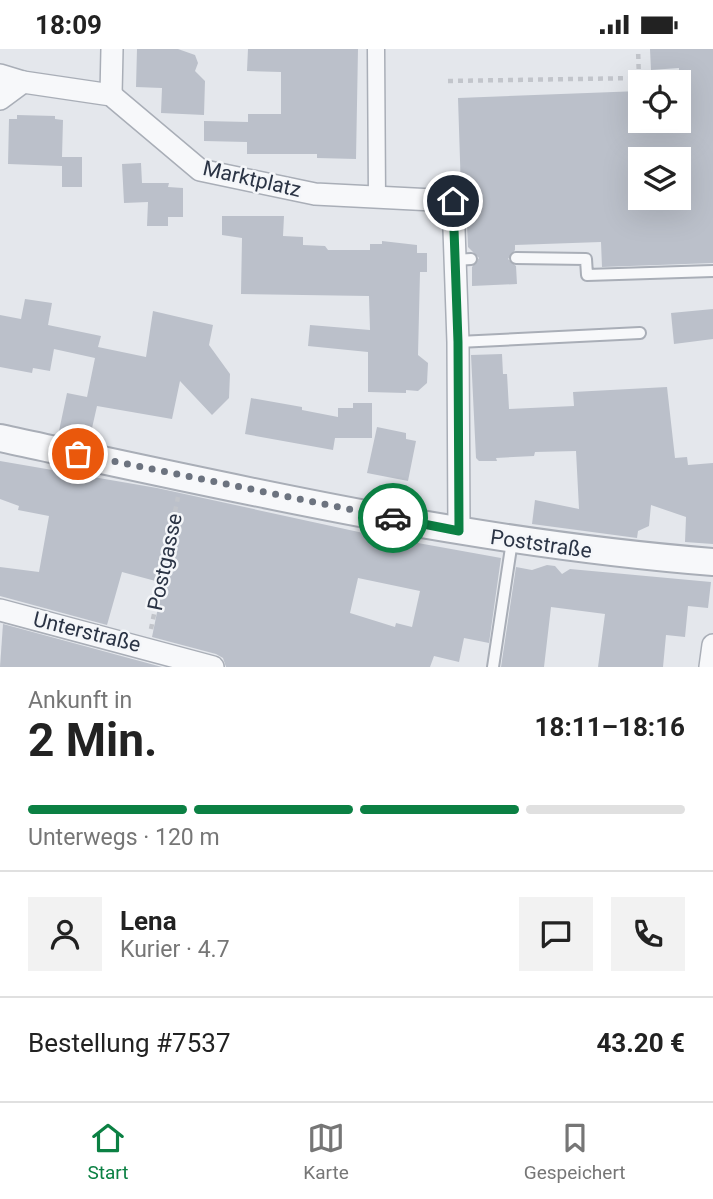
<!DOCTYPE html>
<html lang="de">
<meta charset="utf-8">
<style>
body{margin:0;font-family:Roboto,sans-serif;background:#f2f2f2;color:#222;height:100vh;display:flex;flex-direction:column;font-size:26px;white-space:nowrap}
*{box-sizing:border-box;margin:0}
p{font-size:23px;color:#767676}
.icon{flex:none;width:38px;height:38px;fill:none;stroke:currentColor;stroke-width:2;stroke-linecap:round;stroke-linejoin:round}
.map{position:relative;height:618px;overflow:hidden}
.side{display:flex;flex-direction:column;background:#fff;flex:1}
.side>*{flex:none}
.buttons{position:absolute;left:628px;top:21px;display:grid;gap:14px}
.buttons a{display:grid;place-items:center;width:63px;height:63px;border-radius:0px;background:#fff;box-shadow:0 7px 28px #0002;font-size:35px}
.pin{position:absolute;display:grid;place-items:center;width:60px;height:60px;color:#fff;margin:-30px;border:4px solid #fff;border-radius:50%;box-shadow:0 2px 7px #0007}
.courier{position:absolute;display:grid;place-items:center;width:70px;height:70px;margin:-35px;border:5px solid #0b8043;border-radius:50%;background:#fff;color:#222;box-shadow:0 2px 9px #0007}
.overview em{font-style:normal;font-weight:700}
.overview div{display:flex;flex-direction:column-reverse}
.overview{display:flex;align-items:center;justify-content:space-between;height:119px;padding:0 28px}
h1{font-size:46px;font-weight:700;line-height:52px}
.bar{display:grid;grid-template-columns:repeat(4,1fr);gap:10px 7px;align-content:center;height:84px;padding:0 28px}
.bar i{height:9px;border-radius:5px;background:#e0e0e0}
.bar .current{background:#0b8043}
.bar p{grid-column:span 4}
.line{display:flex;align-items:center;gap:18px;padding:0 28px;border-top:2px solid #e0e0e0}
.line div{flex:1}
.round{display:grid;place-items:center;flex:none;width:74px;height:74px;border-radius:0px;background:#f2f2f2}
.status{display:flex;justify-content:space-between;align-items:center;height:49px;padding:0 35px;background:#fff;direction:ltr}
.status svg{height:19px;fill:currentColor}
.tab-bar{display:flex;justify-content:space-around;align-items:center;height:98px;border-top:2px solid #e0e0e0;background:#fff;font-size:19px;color:#767676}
.tab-bar a{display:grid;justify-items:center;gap:4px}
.tab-bar .current{color:#0b8043}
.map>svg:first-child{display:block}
</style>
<div class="status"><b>18:09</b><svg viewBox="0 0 49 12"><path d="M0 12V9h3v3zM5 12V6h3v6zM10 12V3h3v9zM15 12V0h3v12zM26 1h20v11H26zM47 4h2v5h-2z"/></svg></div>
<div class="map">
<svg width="713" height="618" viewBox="0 0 713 618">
<rect width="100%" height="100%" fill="#e4e7ec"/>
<!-- building -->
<g fill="#bbc0ca" fill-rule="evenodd">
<path d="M137 0H178L195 6 198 14 195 22 205 32 204 66 161 64 162 39 136 38Z"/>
<path d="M248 0H358L356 110 317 109V105H247V93L204 92V72L248 73V65H281V23L247 22Z"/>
<path d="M650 0H713V214L602 218 601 193 515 196V201L508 210 516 217 517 235 472 237V218L479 209 468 198 466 152 461 142 458 49 640 42V72H679V19L651 21ZM640 110H679V149H640Z"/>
<path d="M17 66 55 67V70L63 71 62 108H82V138H62V117L8 115 9 70H17Z"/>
<path d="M141 114 142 134H169L168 138 183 139V168H168V177H147L148 153 124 154 122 115Z"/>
<path d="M222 167H284L283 187 303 188V196L325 197 328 201H370V195H382V192L417 196V204H427V223H420L418 306 428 314 427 334 418 342 406 341V344L368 343V303L308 297 310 276 370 281 369 247 241 245 242 189 222 186Z"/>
<path d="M25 250 52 254 48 276 101 287 98 298 146 308 153 262 213 276 209 296 230 325 229 349 212 366 180 332 172 370 97 357 90 388 59 382 67 344 87 348 95 309 54 300 50 322 33 319 32 324 0 318V266L21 270Z"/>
<path d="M713 260V290L674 295 671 264Z"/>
<path d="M502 305 503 325H507L509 360 574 357 573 343 667 338 675 409 687 408 688 416 713 414V495L685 493 686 468 651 456 649 477 638 482 637 489 532 475 535 451 579 460 576 402 535 403 534 407 496 409 497 412H479L476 409 471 306Z"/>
<path d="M251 349 302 358V361L338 368V359H353V354H372V389H335L333 401 245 385Z"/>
<path d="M377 378 406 384V390L416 392 408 432 367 424Z"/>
<path d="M0 412 157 439 368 485 501 509 489 594 464 589 459 613 434 607 430 618H226L223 609 216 605 152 588 163 534 122 523 107 576 0 547V518L39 523 49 467 18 461 19 457 0 450ZM358 529 420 542 412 578 396 574 395 578 350 564Z"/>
<path d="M547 516 555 517 562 525 570 520 711 533 708 559 688 557 685 588 666 586 663 618H598L605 565 551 558 544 618H501L516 518 532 521Z"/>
<path d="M3 575 162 618H0Z"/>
</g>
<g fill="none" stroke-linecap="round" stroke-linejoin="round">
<!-- service casing -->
<g stroke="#a9aeb7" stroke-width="14">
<g id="service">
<path d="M516 209 586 210 587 226 713 222"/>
<path d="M455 211 471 210"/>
<path d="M458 293 640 284"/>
<path d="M493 618 512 492"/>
</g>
</g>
<!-- pedestrian casing -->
<g stroke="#a9aeb7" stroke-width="19">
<path id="pedestrian" d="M376 0 377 148"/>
</g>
<!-- minor casing -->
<g stroke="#a9aeb7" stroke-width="24">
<g id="minor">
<path d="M0 26 23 33 111 46 200 121 315 145 453 152 458 293 459 482"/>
<path d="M111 46 112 0"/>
<path d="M0 50 23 33"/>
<path d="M0 561 213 618"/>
<path d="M710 618 713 596"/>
</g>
</g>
<!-- tertiary casing -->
<g stroke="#a9aeb7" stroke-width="30">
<path id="tertiary" d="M0 389C236 440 472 494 713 513"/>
</g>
<!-- path -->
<g stroke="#c2c5cb" stroke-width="4.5" stroke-dasharray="5 5" stroke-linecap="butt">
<path d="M448 32 639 29 638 0"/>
<path d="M151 580 178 448"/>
</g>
<!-- service -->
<use href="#service" stroke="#f7f8fa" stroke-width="10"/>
<!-- pedestrian -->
<use href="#pedestrian" stroke="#f7f8fa" stroke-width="16"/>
<!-- minor -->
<use href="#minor" stroke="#f7f8fa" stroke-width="21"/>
<!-- tertiary -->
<use href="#tertiary" stroke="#f7f8fa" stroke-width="26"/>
</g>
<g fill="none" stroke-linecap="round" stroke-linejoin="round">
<!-- done -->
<path stroke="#6c737f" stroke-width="7" stroke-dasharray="0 12.6" d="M78 405 393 469"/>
<!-- route -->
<path stroke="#0b8043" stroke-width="9" d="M393 469 459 482 458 293 453 152"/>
</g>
<g text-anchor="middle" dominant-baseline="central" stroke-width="5" stroke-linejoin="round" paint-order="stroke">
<!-- street labels -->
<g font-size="21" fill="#2b3445" stroke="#f4f6f9">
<text transform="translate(252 130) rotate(13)">Marktplatz</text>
<text transform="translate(541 495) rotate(8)">Poststraße</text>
<text transform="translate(165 513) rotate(-78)">Postgasse</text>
<text transform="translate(87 583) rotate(14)">Unterstraße</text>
</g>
</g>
</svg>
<div class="buttons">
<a><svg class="icon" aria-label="locate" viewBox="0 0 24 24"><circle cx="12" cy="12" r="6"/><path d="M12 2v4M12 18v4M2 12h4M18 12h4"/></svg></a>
<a><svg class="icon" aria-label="layers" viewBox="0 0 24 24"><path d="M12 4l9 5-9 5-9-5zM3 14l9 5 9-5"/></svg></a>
</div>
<div class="pin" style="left:78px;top:405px;background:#ea580c"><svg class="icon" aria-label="bag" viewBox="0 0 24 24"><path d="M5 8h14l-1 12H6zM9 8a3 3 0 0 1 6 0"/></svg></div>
<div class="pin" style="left:453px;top:152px;background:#1f2937"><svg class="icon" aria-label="home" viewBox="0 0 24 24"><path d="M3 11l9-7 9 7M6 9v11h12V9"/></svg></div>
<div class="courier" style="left:393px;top:469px"><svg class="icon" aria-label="car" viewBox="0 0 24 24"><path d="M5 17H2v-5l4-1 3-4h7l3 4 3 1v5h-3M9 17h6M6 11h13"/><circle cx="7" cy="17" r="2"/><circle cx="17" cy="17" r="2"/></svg></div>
</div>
<section class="side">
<div class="overview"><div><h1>2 Min.</h1><p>Ankunft in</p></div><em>18:11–18:16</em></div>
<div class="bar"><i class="current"></i><i class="current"></i><i class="current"></i><i></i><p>Unterwegs · 120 m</p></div>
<div class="line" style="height:126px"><a class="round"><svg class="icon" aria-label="person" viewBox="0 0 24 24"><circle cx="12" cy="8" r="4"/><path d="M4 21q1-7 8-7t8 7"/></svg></a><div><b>Lena</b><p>Kurier · 4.7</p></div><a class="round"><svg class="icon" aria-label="chat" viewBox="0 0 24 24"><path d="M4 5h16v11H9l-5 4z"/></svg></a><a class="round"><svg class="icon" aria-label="phone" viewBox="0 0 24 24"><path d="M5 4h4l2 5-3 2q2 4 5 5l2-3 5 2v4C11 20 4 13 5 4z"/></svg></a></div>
<div class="line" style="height:91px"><div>Bestellung #7537</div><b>43.20 €</b></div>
</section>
<nav class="tab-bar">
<a class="current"><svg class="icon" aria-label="home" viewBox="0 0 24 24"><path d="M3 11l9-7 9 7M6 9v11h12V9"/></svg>Start</a>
<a><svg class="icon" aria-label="map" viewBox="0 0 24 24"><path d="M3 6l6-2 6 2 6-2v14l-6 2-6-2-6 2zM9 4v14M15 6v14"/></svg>Karte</a>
<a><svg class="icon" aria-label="saved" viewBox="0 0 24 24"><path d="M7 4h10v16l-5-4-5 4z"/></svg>Gespeichert</a>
</nav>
